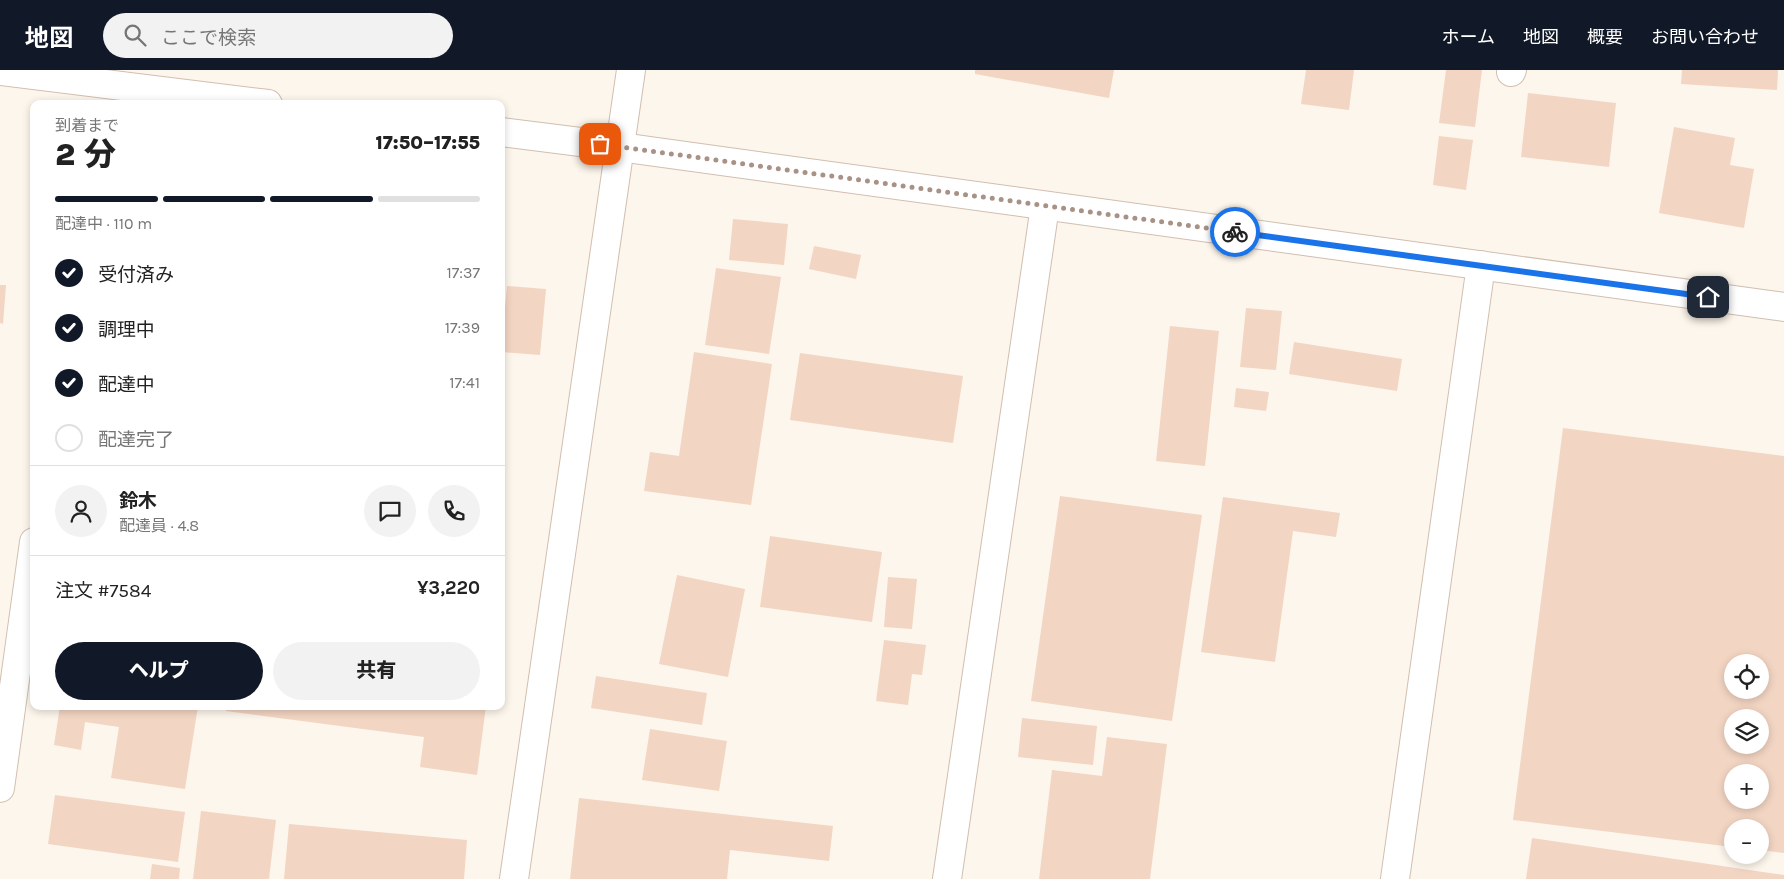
<!DOCTYPE html>
<html lang="ja">
<meta charset="utf-8">
<style>
body{margin:0;font-family:Karla,"Noto Sans JP",sans-serif;background:#f2f2f2;color:#222;height:100vh;display:flex;flex-direction:column;font-size:19px;white-space:nowrap}
*{box-sizing:border-box;margin:0}
p{font-size:16px;color:#767676}
.icon{flex:none;width:28px;height:28px;fill:none;stroke:currentColor;stroke-width:2;stroke-linecap:round;stroke-linejoin:round}
.map{position:relative;flex:1;overflow:hidden}
.side{position:absolute;left:30px;top:30px;width:475px;height:610px;display:flex;flex-direction:column;background:#fff;border-radius:10px;box-shadow:0 2px 8px #0003}
.side>*{flex:none}
.fabs{position:absolute;left:1724px;top:584px;display:grid;gap:10px}
.fabs a{display:grid;place-items:center;width:45px;height:45px;border-radius:50%;background:#fff;box-shadow:0 2px 8px #0003;font-size:25px}
.pin{position:absolute;display:grid;place-items:center;width:42px;height:42px;color:#fff;margin:-21px;border-radius:10px;box-shadow:0 2px 8px #0006}
.courier{position:absolute;display:grid;place-items:center;width:50px;height:50px;margin:-25px;border:4px solid #1a73e8;border-radius:50%;background:#fff;color:#222;box-shadow:0 1px 6px #0007}
.overview em{font-style:normal;font-weight:800}
.overview div{display:flex;flex-direction:column-reverse}
.overview{display:flex;align-items:center;justify-content:space-between;height:85px;padding:0 25px}
h1{font-size:32px;font-weight:800;line-height:38px}
.bar{display:grid;grid-template-columns:repeat(4,1fr);gap:8px 5px;align-content:center;height:60px;padding:0 25px}
.bar i{height:6px;border-radius:4px;background:#e0e0e0}
.bar .active{background:#111827}
.bar p{grid-column:span 4}
.line{display:flex;align-items:center;gap:12px;padding:0 25px;border-top:1px solid #e0e0e0}
.line div{flex:1}
.round{display:grid;place-items:center;flex:none;width:52px;height:52px;border-radius:26px;background:#f2f2f2}
ol{padding:0 25px;list-style:none}
li{display:flex;align-items:center;gap:15px;height:55px}
li p{margin-inline-start:auto}
li .icon{padding:5px;border-radius:50%;background:#111827;color:#fff;stroke-width:4}
li:last-child{color:#767676}
li i{width:28px;height:28px;border:2px solid #e0e0e0;border-radius:50%}
.cta{display:flex;gap:10px;margin-top:auto;padding:10px 25px}
.cta a{flex:1;height:58px;border-radius:30px;background:#111827;color:#fff;font-size:20px;font-weight:800;line-height:58px;text-align:center}
.cta a+a{background:#f2f2f2;color:#222}
header{display:flex;align-items:center;gap:30px;box-sizing:border-box;height:70px;padding:0 25px;background:#111827;color:#fff}
header strong{font-size:24px}
nav{display:flex;gap:28px;margin-inline-start:auto;font-size:18px}
.search{width:350px;height:45px;background:#f2f2f2;display:flex;align-items:center;gap:12px;box-sizing:border-box;padding:0 18px;border-radius:28px;color:#767676;font-size:19px}
.map>svg:first-child{display:block}
</style>
<header>
<strong>地図</strong>
<div class="search"><svg class="icon" aria-label="search" viewBox="0 0 24 24"><circle cx="10" cy="10" r="6"/><path d="M15 15l6 6"/></svg>ここで検索</div>
<nav><a>ホーム</a><a>地図</a><a>概要</a><a>お問い合わせ</a></nav>
</header>
<div class="map">
<svg width="1784" height="809" viewBox="0 0 1784 809">
<rect width="100%" height="100%" fill="#fdf6ec"/>
<!-- building -->
<g fill="#f3d5c3" fill-rule="evenodd">
<path d="M975 0H1114L1109 28 975 4Z"/>
<path d="M1306 0H1354L1349 40 1301 34Z"/>
<path d="M1446 0H1482L1475 57 1439 53Z"/>
<path d="M1682 0H1778L1777 20 1681 14Z"/>
<path d="M1528 23 1616 33 1609 97 1521 87Z"/>
<path d="M1674 57 1735 68 1730 95 1754 99 1744 158 1659 143Z"/>
<path d="M1439 66 1473 70 1466 120 1433 115Z"/>
<path d="M733 149 788 154 784 195 729 190Z"/>
<path d="M814 176 861 185 856 209 809 199Z"/>
<path d="M716 198 781 207 769 284 705 275Z"/>
<path d="M0 215H6L3 254 0 253Z"/>
<path d="M507 216 546 219 540 285 501 282Z"/>
<path d="M1246 238 1282 241 1276 300 1240 297Z"/>
<path d="M1170 256 1219 261 1205 396 1156 391Z"/>
<path d="M1294 272 1402 289 1397 321 1289 304Z"/>
<path d="M694 282 772 294 751 435 644 421 650 382 679 386Z"/>
<path d="M800 283 963 306 953 373 790 350Z"/>
<path d="M1236 318 1269 322 1266 341 1234 337Z"/>
<path d="M1563 358 1784 386V783L1760 780V758H1732V777L1513 750ZM1732 592H1760V620H1732ZM1732 648H1760V675H1732ZM1732 702H1760V730H1732Z"/>
<path d="M1060 426 1202 445 1172 651 1031 631Z"/>
<path d="M1223 427 1340 443 1336 467 1293 461 1275 592 1201 582Z"/>
<path d="M770 466 882 482 872 552 760 537Z"/>
<path d="M677 505 745 519 728 607 659 594Z"/>
<path d="M888 507 917 509 912 559 884 557Z"/>
<path d="M884 570 926 575 922 605 912 604 908 635 876 631Z"/>
<path d="M596 606 707 623 702 655 591 638Z"/>
<path d="M60 636H198L185 719 111 708 119 657 85 652 81 680 54 675Z"/>
<path d="M227 636H486L477 705 420 697 424 667 226 641Z"/>
<path d="M1022 648 1097 656 1093 695 1018 687Z"/>
<path d="M650 659 727 671 719 721 642 710Z"/>
<path d="M1107 667 1167 674 1150 809H1039L1052 700 1102 706Z"/>
<path d="M55 725 185 742 178 792 48 774Z"/>
<path d="M579 728 833 756 829 791 730 780 727 809H570Z"/>
<path d="M201 741 276 750 269 809H193Z"/>
<path d="M289 754 467 770 464 809H284Z"/>
<path d="M1532 768 1784 805V809H1526Z"/>
<path d="M152 794 180 798 179 809H150Z"/>
</g>
<g fill="none" stroke-linecap="round" stroke-linejoin="round">
<!-- minor casing -->
<g stroke="#d1beb0" stroke-width="30">
<g id="minor">
<path d="M0 1 268 34"/>
<path d="M1511 2 1512 0"/>
<path d="M501 62 620 77 1784 237"/>
<path d="M0 718 34 472"/>
<path d="M514 809 631 0"/>
<path d="M947 809 1045 136"/>
<path d="M1395 809 1481 195"/>
</g>
</g>
<!-- minor -->
<use href="#minor" stroke="#fff" stroke-width="28"/>
</g>
<g fill="none" stroke-linecap="round" stroke-linejoin="round">
<!-- done -->
<path stroke="#a89285" stroke-width="5" stroke-dasharray="0 9" d="M600 74 1235 162"/>
<!-- route -->
<path stroke="#1a73e8" stroke-width="6" d="M1235 162 1708 227"/>
</g>
</svg>
<div class="fabs">
<a><svg class="icon" aria-label="locate" viewBox="0 0 24 24"><circle cx="12" cy="12" r="6"/><path d="M12 2v4M12 18v4M2 12h4M18 12h4"/></svg></a>
<a><svg class="icon" aria-label="layers" viewBox="0 0 24 24"><path d="M12 4l9 5-9 5-9-5zM3 14l9 5 9-5"/></svg></a>
<a>+</a>
<a>−</a>
</div>
<div class="pin" style="left:600px;top:74px;background:#ea580c"><svg class="icon" aria-label="bag" viewBox="0 0 24 24"><path d="M5 8h14l-1 12H6zM9 8a3 3 0 0 1 6 0"/></svg></div>
<div class="pin" style="left:1708px;top:227px;background:#1f2937"><svg class="icon" aria-label="home" viewBox="0 0 24 24"><path d="M3 11l9-7 9 7M6 9v11h12V9"/></svg></div>
<div class="courier" style="left:1235px;top:162px"><svg class="icon" aria-label="bike" viewBox="0 0 24 24"><circle cx="6" cy="16" r="4"/><circle cx="18" cy="16" r="4"/><path d="M6 16l4-8h5l3 8M10 8l3 8H6M13 5h3"/></svg></div>
<section class="side">
<div class="overview"><div><h1>2 分</h1><p>到着まで</p></div><em>17:50–17:55</em></div>
<div class="bar"><i class="active"></i><i class="active"></i><i class="active"></i><i></i><p>配達中 · 110 m</p></div>
<ol>
<li><svg class="icon" aria-label="check" viewBox="0 0 24 24"><path d="M5 12l5 5 9-10"/></svg>受付済み<p>17:37</p></li>
<li><svg class="icon" aria-label="check" viewBox="0 0 24 24"><path d="M5 12l5 5 9-10"/></svg>調理中<p>17:39</p></li>
<li><svg class="icon" aria-label="check" viewBox="0 0 24 24"><path d="M5 12l5 5 9-10"/></svg>配達中<p>17:41</p></li>
<li><i></i>配達完了</li>
</ol>
<div class="line" style="height:90px"><a class="round"><svg class="icon" aria-label="person" viewBox="0 0 24 24"><circle cx="12" cy="8" r="4"/><path d="M4 21q1-7 8-7t8 7"/></svg></a><div><b>鈴木</b><p>配達員 · 4.8</p></div><a class="round"><svg class="icon" aria-label="chat" viewBox="0 0 24 24"><path d="M4 5h16v11H9l-5 4z"/></svg></a><a class="round"><svg class="icon" aria-label="phone" viewBox="0 0 24 24"><path d="M5 4h4l2 5-3 2q2 4 5 5l2-3 5 2v4C11 20 4 13 5 4z"/></svg></a></div>
<div class="line" style="height:65px"><div>注文 #7584</div><b>¥3,220</b></div>
<div class="cta"><a>ヘルプ</a><a>共有</a></div>
</section>
</div>
